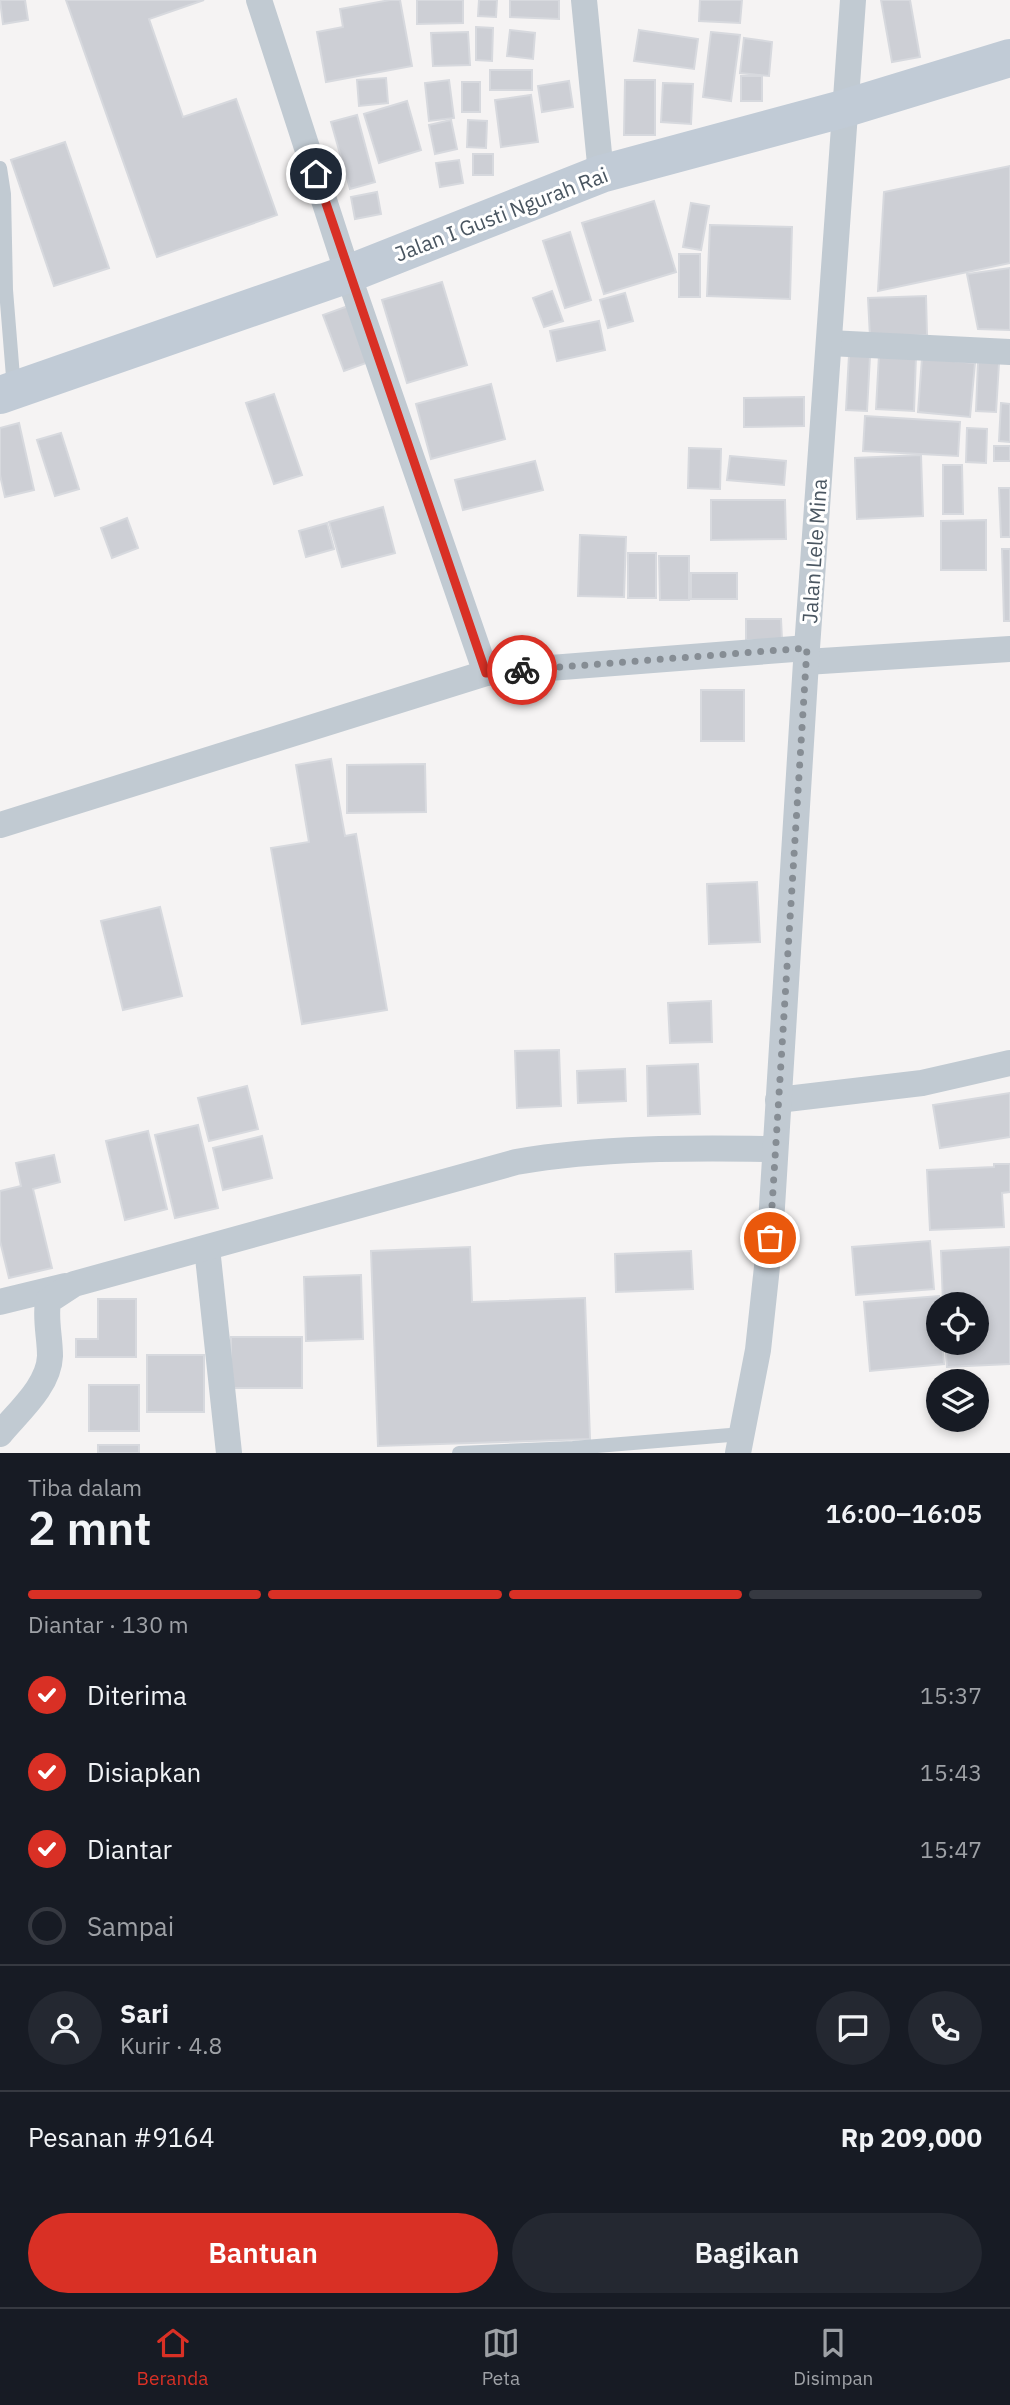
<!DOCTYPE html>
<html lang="id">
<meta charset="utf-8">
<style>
body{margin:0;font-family:"IBM Plex Sans",sans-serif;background:#242831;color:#f1f3f6;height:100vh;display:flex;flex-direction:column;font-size:26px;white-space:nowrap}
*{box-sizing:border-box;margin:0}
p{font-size:23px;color:#9ea1a6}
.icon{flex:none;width:38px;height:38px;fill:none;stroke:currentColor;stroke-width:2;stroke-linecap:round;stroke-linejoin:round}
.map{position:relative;height:1453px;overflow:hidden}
.side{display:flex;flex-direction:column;background:#171b24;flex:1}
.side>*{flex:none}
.controls{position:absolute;left:926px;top:1292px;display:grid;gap:14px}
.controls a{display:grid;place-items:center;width:63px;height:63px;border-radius:50%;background:#171b24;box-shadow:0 4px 10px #0003;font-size:35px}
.pin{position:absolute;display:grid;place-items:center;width:60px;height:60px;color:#fff;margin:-30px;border:4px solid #fff;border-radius:50%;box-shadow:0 2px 7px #0007}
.courier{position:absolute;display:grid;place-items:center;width:70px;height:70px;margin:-35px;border:5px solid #d93025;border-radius:50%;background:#fff;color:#222;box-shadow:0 2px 9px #0007}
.summary em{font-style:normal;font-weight:600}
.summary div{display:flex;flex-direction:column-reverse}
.summary{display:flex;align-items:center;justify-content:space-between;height:119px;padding:0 28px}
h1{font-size:46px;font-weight:600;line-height:52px}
.bar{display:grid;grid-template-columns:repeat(4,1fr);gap:10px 7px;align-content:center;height:84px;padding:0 28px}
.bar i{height:9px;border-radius:5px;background:#363941}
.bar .active{background:#d93025}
.bar p{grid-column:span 4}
.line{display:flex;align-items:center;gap:18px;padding:0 28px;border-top:2px solid #363941}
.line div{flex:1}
.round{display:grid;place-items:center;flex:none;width:74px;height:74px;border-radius:37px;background:#242831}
ol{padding:0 28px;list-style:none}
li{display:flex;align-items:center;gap:21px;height:77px}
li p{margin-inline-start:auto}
li .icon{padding:7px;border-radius:50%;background:#d93025;color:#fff;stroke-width:4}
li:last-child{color:#9ea1a6}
li i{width:38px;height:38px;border:4px solid #363941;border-radius:50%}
.action{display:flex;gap:14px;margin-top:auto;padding:14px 28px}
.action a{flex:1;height:80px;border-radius:42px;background:#d93025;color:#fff;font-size:28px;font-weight:600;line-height:80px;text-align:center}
.action a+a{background:#242831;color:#f1f3f6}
.tab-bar{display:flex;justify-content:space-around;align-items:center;height:98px;border-top:2px solid #363941;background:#171b24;font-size:19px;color:#9ea1a6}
.tab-bar a{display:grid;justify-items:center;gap:4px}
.tab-bar .active{color:#d93025}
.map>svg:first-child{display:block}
</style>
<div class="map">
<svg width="1010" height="1453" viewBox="0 0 1010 1453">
<rect width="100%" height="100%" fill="#f5f3f3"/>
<!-- building -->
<g fill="#cdcfd5" stroke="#d7d9de" stroke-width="2">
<path d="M0 0H25L28 20 3 24Z"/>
<path d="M66 0H204L149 19 183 117 236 99 277 215 157 257Z"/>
<path d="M390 0H400L412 66 326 82 317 32 343 27 340 9Z"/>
<path d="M417 0H463V23L417 24Z"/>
<path d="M479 0H497L496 17 478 16Z"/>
<path d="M510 0H559V19L510 17Z"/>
<path d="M700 0H742L740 23 699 21Z"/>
<path d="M881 0H910L920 57 892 62Z"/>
<path d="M476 27 493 28 492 61 476 60Z"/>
<path d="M510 30 535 33 533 59 507 56Z"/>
<path d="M639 30 698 39 694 69 634 61Z"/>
<path d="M468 32 470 65 433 66 431 33Z"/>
<path d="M711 32 740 35 731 101 703 97Z"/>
<path d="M744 38 772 42 769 76 740 73Z"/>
<rect x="490" y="70" width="42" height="20"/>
<rect x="741" y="76" width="21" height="25"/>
<path d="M386 78 388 103 359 106 357 80Z"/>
<path d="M449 80 454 118 429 121 425 83Z"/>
<path d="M625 80H655V135H624Z"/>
<path d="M569 81 573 107 542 112 538 86Z"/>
<rect x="462" y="82" width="18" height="30"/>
<path d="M663 83 693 84 691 124 661 122Z"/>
<path d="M531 95 538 142 501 147 495 100Z"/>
<path d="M407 101 421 150 379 163 364 114Z"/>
<path d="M357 115 375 182 350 189 331 122Z"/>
<path d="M451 120 457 149 435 154 429 125Z"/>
<path d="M468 120 487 121 486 148 467 147Z"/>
<path d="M65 142 109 268 54 286 11 160Z"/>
<rect x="473" y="154" width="20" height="21"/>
<path d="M459 160 463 183 440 187 436 163Z"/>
<path d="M1010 166V263L878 291 884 192Z"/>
<path d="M377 192 381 214 355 219 351 197Z"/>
<path d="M654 201 676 272 604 294 582 223Z"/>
<path d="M691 203 709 206 701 250 683 247Z"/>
<path d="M710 225 792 227 790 299 707 296Z"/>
<path d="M570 232 591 300 565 308 543 241Z"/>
<rect x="679" y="254" width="21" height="43"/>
<path d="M1010 268V330L978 329 967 274Z"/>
<path d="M442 282 467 365 407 383 382 300Z"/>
<path d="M552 291 563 321 544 327 533 298Z"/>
<path d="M625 293 633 321 608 328 600 300Z"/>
<path d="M926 296 927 335 870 337 868 298Z"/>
<path d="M348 306 369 362 344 371 323 315Z"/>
<path d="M599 321 605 350 557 361 550 331Z"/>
<path d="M849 355 870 356 867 411 846 410Z"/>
<path d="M879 355 916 356 914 411 876 409Z"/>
<path d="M922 358 975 363 970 417 918 412Z"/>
<path d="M978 362 999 363 996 412 976 411Z"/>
<path d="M491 384 505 439 431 459 416 404Z"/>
<path d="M274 394 302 475 274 484 246 403Z"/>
<path d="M804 397V426L744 427V398Z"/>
<path d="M1001 403 1010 404V442L999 441Z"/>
<path d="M865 416 960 422 958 456 863 451Z"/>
<path d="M19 423 34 490 5 497 0 475V428Z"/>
<path d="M967 428 987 429 986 463 966 462Z"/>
<path d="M61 433 79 489 55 496 37 440Z"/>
<rect x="994" y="446" width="16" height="15"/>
<path d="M689 448 721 449 720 489 688 488Z"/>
<path d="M921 455 923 516 857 519 855 458Z"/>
<path d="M730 456 786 461 784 485 727 480Z"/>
<path d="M535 461 543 490 463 510 455 480Z"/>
<path d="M943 465H962L963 514H943Z"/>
<path d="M999 488H1010V537H1001Z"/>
<path d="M711 500H785L786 539 711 540Z"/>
<path d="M383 507 395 553 342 567 329 522Z"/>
<path d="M127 518 138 548 112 558 101 528Z"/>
<path d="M986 520V570H941V521Z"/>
<path d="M327 523 334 549 306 557 299 531Z"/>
<path d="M580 535 626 537 624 597 578 596Z"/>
<path d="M1002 549H1010V621H1004Z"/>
<rect x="628" y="553" width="28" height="45"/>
<path d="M659 556H689V600H660Z"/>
<rect x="691" y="573" width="46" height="26"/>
<path d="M746 619H781L782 640H746Z"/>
<rect x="701" y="690" width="43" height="51"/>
<path d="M331 759 345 836 356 834 387 1010 302 1024 271 848 309 842 296 765Z"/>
<path d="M425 764 426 812 347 813V765Z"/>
<path d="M757 882 760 942 709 944 707 884Z"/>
<path d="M160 907 182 996 123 1010 101 921Z"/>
<path d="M711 1001 712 1042 670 1043 668 1003Z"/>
<path d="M559 1050 561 1106 517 1108 515 1051Z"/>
<path d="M698 1064 700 1114 648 1116 647 1066Z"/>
<path d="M625 1069 626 1101 578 1103 577 1071Z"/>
<path d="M247 1086 258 1129 209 1141 198 1098Z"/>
<path d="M1010 1093V1137L940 1148 933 1105Z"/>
<path d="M198 1125 218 1208 175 1218 155 1135Z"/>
<path d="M148 1131 167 1209 125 1220 106 1141Z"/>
<path d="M262 1136 272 1178 223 1190 213 1148Z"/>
<path d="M54 1155 60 1182 33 1189 52 1268 9 1278 0 1241V1191L21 1186 16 1163Z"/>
<path d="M994 1164H1010V1192L1002 1193 1004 1227 930 1230 927 1170 994 1167Z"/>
<path d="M930 1241 934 1289 856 1295 852 1247Z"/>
<path d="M470 1247 472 1302 585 1298 590 1439 378 1446 371 1251Z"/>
<path d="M1010 1247V1364L947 1367 945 1342H976V1304H943L941 1251Z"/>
<path d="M691 1251 693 1289 616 1292 615 1254Z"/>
<path d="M361 1275 363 1339 306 1341 304 1277Z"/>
<path d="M939 1296 938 1342H942L944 1364 870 1371 864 1302Z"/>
<path d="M98 1299H136V1357H76V1339H98Z"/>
<rect x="231" y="1337" width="71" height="51"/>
<rect x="147" y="1355" width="57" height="57"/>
<rect x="89" y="1385" width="50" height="46"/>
<rect x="98" y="1445" width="41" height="8"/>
</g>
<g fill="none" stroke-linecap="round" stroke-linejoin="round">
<!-- lane -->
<g stroke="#c1cad2" stroke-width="14">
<path d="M0 168 4 194 6 290 14 389"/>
<path d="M459 1453 573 1448 742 1434"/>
</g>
<!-- street -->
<g stroke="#c1cad2" stroke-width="26">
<path d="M259 0 348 274 486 673"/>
<path d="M584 0 601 174"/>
<path d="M829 343 1010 352"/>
<path d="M806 662 1010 649"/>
<path d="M0 825 486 673 807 648"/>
<path d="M778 1100 922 1083 1010 1063"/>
<path d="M207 1248 229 1453"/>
<path d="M0 1302 65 1286"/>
<path d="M0 1434C18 1412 49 1386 50 1356 50 1337 45 1320 48 1301L74 1284 516 1162C602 1147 688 1148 775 1149"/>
<path d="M738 1453 758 1350 770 1239 806 662 853 0"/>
</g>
<!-- secondary -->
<path stroke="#c1cbd6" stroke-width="38" d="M0 395 348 274 601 174 846 108 1010 58"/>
</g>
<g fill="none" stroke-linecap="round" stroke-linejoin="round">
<!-- done -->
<path stroke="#868d94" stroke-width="7" stroke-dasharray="0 12.6" d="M522 670 807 648 770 1238"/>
<!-- route -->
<path stroke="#d93025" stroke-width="9" d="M316 174 486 673 522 670"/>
</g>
<g text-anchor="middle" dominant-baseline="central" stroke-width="6" stroke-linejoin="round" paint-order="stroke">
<!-- street labels -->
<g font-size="21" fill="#4a5661" stroke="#fff">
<text transform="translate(501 214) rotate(-21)">Jalan I Gusti Ngurah Rai</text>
<text transform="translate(814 551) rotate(-86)">Jalan Lele Mina</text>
</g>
</g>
</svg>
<div class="controls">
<a><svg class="icon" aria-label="locate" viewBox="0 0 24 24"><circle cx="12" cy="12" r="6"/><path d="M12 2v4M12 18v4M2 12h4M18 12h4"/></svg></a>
<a><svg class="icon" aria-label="layers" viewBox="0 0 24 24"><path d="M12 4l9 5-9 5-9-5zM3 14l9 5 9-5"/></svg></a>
</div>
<div class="pin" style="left:770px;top:1238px;background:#ea580c"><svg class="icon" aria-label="bag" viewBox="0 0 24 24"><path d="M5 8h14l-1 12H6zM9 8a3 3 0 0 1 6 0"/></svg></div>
<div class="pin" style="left:316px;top:174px;background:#1f2937"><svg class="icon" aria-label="home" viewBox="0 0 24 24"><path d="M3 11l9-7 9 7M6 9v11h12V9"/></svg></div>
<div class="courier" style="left:522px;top:670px"><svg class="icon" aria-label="bike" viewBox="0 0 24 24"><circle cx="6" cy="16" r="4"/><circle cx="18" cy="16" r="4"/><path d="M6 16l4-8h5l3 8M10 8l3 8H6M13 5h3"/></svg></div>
</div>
<section class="side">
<div class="summary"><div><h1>2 mnt</h1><p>Tiba dalam</p></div><em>16:00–16:05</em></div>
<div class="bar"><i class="active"></i><i class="active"></i><i class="active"></i><i></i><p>Diantar · 130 m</p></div>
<ol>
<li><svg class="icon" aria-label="check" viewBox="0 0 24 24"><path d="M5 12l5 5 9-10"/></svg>Diterima<p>15:37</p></li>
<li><svg class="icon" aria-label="check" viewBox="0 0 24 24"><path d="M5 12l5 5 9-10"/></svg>Disiapkan<p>15:43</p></li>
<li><svg class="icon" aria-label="check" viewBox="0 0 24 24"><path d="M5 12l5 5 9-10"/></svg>Diantar<p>15:47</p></li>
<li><i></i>Sampai</li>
</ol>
<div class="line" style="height:126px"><a class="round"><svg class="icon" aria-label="person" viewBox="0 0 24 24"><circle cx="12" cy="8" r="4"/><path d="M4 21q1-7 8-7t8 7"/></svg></a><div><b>Sari</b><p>Kurir · 4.8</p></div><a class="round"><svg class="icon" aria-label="chat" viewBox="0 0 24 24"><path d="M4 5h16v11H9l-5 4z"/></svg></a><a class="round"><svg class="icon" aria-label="phone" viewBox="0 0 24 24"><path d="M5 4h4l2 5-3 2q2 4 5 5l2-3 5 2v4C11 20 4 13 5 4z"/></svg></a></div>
<div class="line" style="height:91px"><div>Pesanan #9164</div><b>Rp 209,000</b></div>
<div class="action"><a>Bantuan</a><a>Bagikan</a></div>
</section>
<nav class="tab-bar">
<a class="active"><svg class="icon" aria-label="home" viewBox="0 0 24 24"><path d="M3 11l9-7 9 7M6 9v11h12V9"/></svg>Beranda</a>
<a><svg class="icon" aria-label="map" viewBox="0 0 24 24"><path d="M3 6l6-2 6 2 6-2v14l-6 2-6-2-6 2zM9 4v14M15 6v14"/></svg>Peta</a>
<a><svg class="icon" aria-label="saved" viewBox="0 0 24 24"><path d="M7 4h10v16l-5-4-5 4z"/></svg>Disimpan</a>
</nav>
